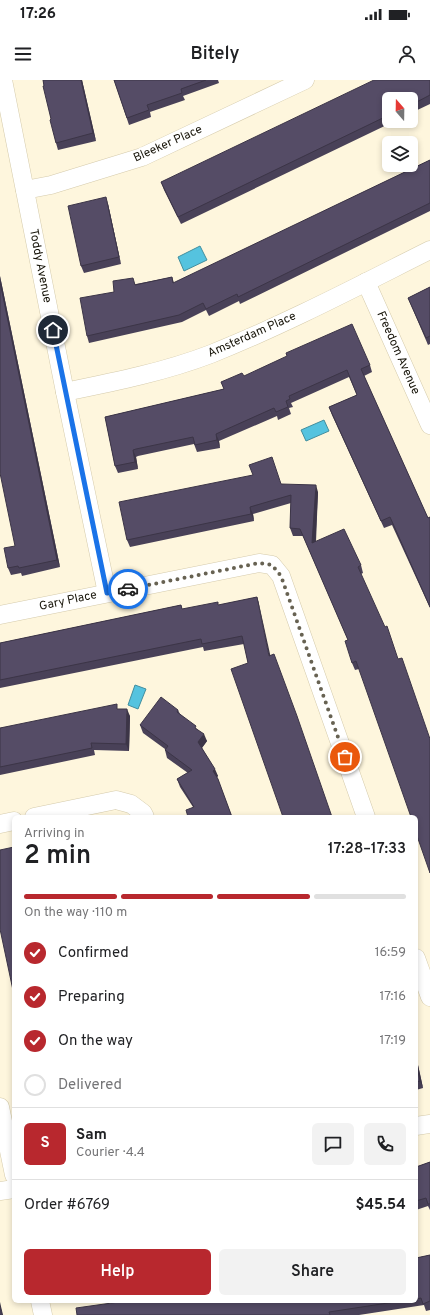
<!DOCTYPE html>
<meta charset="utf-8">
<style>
body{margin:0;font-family:Overpass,sans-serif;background:#f2f2f2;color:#202124;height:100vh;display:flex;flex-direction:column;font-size:15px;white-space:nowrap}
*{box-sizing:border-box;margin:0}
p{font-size:13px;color:#757577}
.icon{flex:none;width:22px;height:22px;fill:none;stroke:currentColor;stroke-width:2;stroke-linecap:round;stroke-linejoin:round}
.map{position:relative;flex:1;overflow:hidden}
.sheet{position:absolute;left:12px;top:735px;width:406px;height:488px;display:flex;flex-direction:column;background:#fff;border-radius:6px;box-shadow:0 2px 6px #0003}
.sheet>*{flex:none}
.needle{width:26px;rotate:340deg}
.buttons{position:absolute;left:382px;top:12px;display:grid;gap:8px}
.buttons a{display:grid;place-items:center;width:36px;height:36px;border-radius:6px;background:#fff;box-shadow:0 2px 6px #0003;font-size:20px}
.pin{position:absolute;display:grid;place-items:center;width:34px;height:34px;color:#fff;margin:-17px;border:2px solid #fff;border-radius:50%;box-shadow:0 1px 4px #0007}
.courier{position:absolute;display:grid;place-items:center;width:40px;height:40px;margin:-20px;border:3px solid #1a73e8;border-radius:50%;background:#fff;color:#222;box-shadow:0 1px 5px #0007}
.headline em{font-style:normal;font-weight:600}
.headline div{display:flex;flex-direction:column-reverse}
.headline{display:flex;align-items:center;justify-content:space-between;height:68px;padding:0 12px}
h1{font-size:26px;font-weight:600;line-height:30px}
.bar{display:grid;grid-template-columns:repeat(4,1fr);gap:6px 4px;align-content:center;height:48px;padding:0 12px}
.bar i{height:5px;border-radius:3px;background:#e0e0e0}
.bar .selected{background:#b8282e}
.bar p{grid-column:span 4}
.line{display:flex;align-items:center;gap:10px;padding:0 12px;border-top:1px solid #e0e0e0}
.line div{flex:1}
.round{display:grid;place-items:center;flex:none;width:42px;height:42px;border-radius:6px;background:#f2f2f2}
ol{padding:0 12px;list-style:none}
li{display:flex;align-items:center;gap:12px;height:44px}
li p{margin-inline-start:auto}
li .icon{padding:4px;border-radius:50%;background:#b8282e;color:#fff;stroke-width:4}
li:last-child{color:#757577}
li i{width:22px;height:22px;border:2px solid #e0e0e0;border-radius:50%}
.button{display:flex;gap:8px;margin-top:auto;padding:8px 12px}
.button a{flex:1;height:46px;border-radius:6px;background:#b8282e;color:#fff;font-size:16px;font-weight:600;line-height:46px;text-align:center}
.button a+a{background:#f2f2f2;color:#202124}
.status{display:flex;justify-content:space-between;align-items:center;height:28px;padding:0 20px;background:#fff;direction:ltr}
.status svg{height:11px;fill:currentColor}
header{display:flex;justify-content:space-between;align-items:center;height:52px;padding:0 12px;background:#fff;font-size:18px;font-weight:600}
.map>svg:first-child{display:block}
</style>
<div class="status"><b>17:26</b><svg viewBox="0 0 49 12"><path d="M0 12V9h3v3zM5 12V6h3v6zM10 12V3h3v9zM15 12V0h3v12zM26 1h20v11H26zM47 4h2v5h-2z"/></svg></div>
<header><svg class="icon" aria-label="menu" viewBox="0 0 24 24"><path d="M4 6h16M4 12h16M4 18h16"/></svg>Bitely<svg class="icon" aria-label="person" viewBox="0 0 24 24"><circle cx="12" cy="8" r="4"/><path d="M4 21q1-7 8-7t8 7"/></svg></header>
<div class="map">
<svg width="430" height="1235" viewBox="0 0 430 1235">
<rect width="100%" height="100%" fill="#fef6dd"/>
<!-- water -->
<g fill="#55c3df" stroke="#428e9e">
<path d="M200 166 207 180 184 191 178 177Z"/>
<path d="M324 340 329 351 306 361 301 350Z"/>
<path d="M135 605 146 609 138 629 128 625Z"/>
</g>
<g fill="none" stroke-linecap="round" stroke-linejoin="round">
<!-- minor casing -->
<g stroke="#d5cbac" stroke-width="19">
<g id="minor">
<path d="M3 0 65 312 107 513"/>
<path d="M25 110 51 105 142 77 305 0"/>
<path d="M366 202 430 345"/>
<path d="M65 312C114 302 164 292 211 274 286 244 358 206 430 170"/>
<path d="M0 535 259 483 272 485 281 496 366 737"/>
<path d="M34 737 116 720 131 724 143 733 145 737"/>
<path d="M0 744 14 741"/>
<path d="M416 878 430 917"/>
<path d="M0 1027 14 1095"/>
<path d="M416 1046 430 1044"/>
<path d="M0 1111 14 1109"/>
<path d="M40 1221 43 1235"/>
</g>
</g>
<!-- minor -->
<use href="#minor" stroke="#fff" stroke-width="18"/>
</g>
<!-- wall -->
<g fill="#494158">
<path d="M43 0H82L96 61 58 70 56 63Z"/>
<path d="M114 0H218L219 3 183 16 185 20 150 32 151 37 129 45Z"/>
<path d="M430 0V24L411 33V19H389V41H395L181 144 164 110 161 102Z"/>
<path d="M430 80V131L240 224 239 221 209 236 206 230 182 242 89 263 87 256 114 212 136 204 172 197 174 203Z"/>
<path d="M108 124 121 184 84 193 81 186Z"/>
<path d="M0 196 60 487 22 496 21 493 11 495 8 488 15 466Z"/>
<path d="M430 207V264L428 265 408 218Z"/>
<path d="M370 285 372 292 364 296 428 438 430 437V528L392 445 384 448 332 335 329 327 357 315 349 297 291 323 293 327 289 328 291 334 278 340 277 336 219 361 220 368 197 372 194 364 138 376 136 377 138 389 118 393 115 386 105 337 224 309 221 302 244 296Z"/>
<path d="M281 404 318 412 316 462 361 485 363 493 361 494 359 589 355 590 352 583 348 560 303 456H293L290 448 291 423 253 434 254 441 130 467 127 460Z"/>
<path d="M257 517 259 524 248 583 244 564 204 571 203 567 0 608V563L181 525 182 529 219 525Z"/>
<path d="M119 629 130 636 129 671 94 670 95 675 0 695V648Z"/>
<path d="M178 630 180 634 198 650 207 661 202 668 218 696 217 697 232 737 193 727 180 707 177 699 188 693 167 678 165 670V669L143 653 140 645Z"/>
<path d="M416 980 418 985 423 1008 416 1010Z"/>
<path d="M430 1082V1130L428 1126 416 1130V1087Z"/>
<path d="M430 1175V1230L426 1231 424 1225 359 1235H77L126 1221H416V1178Z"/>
</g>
<!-- shaded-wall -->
<g fill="#3c3547">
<path d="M81 0H82L96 61 93 53Z"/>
<path d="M106 117 108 124 121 184 119 177Z"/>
<path d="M0 196 60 487 57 480 0 202Z"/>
<path d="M216 354 219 361 220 368 217 360Z"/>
<path d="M133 370 136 377 138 389 135 382Z"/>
<path d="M316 405 318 412 315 470 312 463Z"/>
<path d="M250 427 253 434 254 441 251 434Z"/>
<path d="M257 517 259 524 272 583 269 576Z"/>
<path d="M127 629 130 636 129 671 126 664Z"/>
<path d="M204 654 207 661 201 669 198 662Z"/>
<path d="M215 689 218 696 216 698 213 691Z"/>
<path d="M416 980 418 985 423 1008 420 1001Z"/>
<path d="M0 1222 3 1235H2L0 1227Z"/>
</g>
<!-- building -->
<g fill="#554c66" stroke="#3c3547">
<path d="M43 0H81L93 53 56 63 50 40 51 39 43 6H44Z"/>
<path d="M114 0H206L181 9 182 13 147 25 149 30 127 38Z"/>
<path d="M374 0H430V15L411 25V19H389V35L178 137 161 102Z"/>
<path d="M430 80V123L238 217 237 214 206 229 203 223 179 235 87 256 80 218 114 212 113 201 133 198 135 205 172 197 173 203Z"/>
<path d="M106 117 119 177 81 186 68 126Z"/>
<path d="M0 202 57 480 19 488 18 486 8 488 4 468 15 466 0 393Z"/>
<path d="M430 207V256L426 258 408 218Z"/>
<path d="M352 244 370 285 361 289 428 438 430 437V527L390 437 381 441 329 327 357 315 347 290 289 316 290 319 286 321 288 327 276 332 274 328 216 354 217 360 195 365 193 357 136 369 133 370 135 382 115 386 105 337 224 309 221 302 242 293 244 296 287 276 286 273Z"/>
<path d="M272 377 281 404 316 405 312 463 344 449 361 485 358 487 385 547 387 546 398 579 402 578 430 659V793L416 753V737H411L356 581 352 583 345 561 348 560 300 449 290 448 291 415 250 427 251 434 127 460 119 422 253 395 249 385Z"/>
<path d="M257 517 269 576 274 574 297 636 332 737H283L231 589 248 583 242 556 202 564 201 559 0 600V563L181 525 182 529 218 522V525Z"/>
<path d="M161 617 178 630 177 632 196 646 195 648 204 654 198 662 215 689 213 691 218 699 232 737H188L186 730 194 727 177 699 192 690 165 670 168 666 140 645Z"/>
<path d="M117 624V629H127L126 664 91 663 92 668 0 687V648Z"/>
<path d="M14 767V915L0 849V770Z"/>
<path d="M416 982 420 1001 416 1002Z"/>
<path d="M430 1082V1124H428L426 1118 416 1121V1087Z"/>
<path d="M430 1175V1221L423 1224 421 1218 416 1219V1178Z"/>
<path d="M126 1221H401L329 1232 330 1235H77L76 1228Z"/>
<path d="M0 1227 2 1235H0Z"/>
</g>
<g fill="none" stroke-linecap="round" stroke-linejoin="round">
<!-- done -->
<path stroke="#676252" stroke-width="4" stroke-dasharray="0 7.2" d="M128 509 259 483 272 485 281 496 345 677"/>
<!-- route -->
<path stroke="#1a73e8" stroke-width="5" d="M53 250 107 513 128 509"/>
</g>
<g text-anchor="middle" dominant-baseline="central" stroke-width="4" stroke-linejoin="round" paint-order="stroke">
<!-- street labels -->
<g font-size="12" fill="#151207" stroke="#fff">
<text transform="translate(168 64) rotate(-24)">Bleeker Place</text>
<text transform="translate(40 186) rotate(79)">Toddy Avenue</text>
<text transform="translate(252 255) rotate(-24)">Amsterdam Place</text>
<text transform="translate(398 273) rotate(66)">Freedom Avenue</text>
<text transform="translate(68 521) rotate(-12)">Gary Place</text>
</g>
</g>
</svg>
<div class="buttons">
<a><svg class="needle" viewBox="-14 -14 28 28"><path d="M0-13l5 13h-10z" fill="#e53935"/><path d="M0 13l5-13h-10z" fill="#757577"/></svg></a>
<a><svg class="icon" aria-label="layers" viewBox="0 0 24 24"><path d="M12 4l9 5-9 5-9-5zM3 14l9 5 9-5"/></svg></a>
</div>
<div class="pin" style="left:345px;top:677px;background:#ea580c"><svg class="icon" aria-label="bag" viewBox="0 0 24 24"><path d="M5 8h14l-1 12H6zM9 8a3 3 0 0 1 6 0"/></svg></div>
<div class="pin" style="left:53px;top:250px;background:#1f2937"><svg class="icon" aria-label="home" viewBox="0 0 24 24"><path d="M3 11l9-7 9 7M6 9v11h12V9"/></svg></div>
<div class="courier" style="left:128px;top:509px"><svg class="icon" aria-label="car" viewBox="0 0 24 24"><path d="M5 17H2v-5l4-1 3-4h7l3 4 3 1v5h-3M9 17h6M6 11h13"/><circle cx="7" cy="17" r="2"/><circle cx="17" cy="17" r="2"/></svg></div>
<section class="sheet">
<div class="headline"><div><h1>2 min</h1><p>Arriving in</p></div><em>17:28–17:33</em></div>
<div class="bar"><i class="selected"></i><i class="selected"></i><i class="selected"></i><i></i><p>On the way · 110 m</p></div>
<ol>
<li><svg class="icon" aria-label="check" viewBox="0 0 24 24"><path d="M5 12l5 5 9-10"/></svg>Confirmed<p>16:59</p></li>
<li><svg class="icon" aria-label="check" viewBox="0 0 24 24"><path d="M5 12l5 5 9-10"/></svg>Preparing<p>17:16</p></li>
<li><svg class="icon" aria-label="check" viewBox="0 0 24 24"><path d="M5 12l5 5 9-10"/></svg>On the way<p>17:19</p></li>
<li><i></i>Delivered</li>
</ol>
<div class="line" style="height:72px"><b class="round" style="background:#b8282e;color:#fff">S</b><div><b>Sam</b><p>Courier · 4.4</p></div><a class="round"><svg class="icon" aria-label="chat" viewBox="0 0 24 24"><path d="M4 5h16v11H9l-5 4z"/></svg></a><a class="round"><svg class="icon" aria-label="phone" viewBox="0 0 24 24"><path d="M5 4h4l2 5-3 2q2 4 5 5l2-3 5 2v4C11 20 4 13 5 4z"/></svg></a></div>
<div class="line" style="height:52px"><div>Order #6769</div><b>$45.54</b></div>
<div class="button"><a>Help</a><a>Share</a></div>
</section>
</div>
